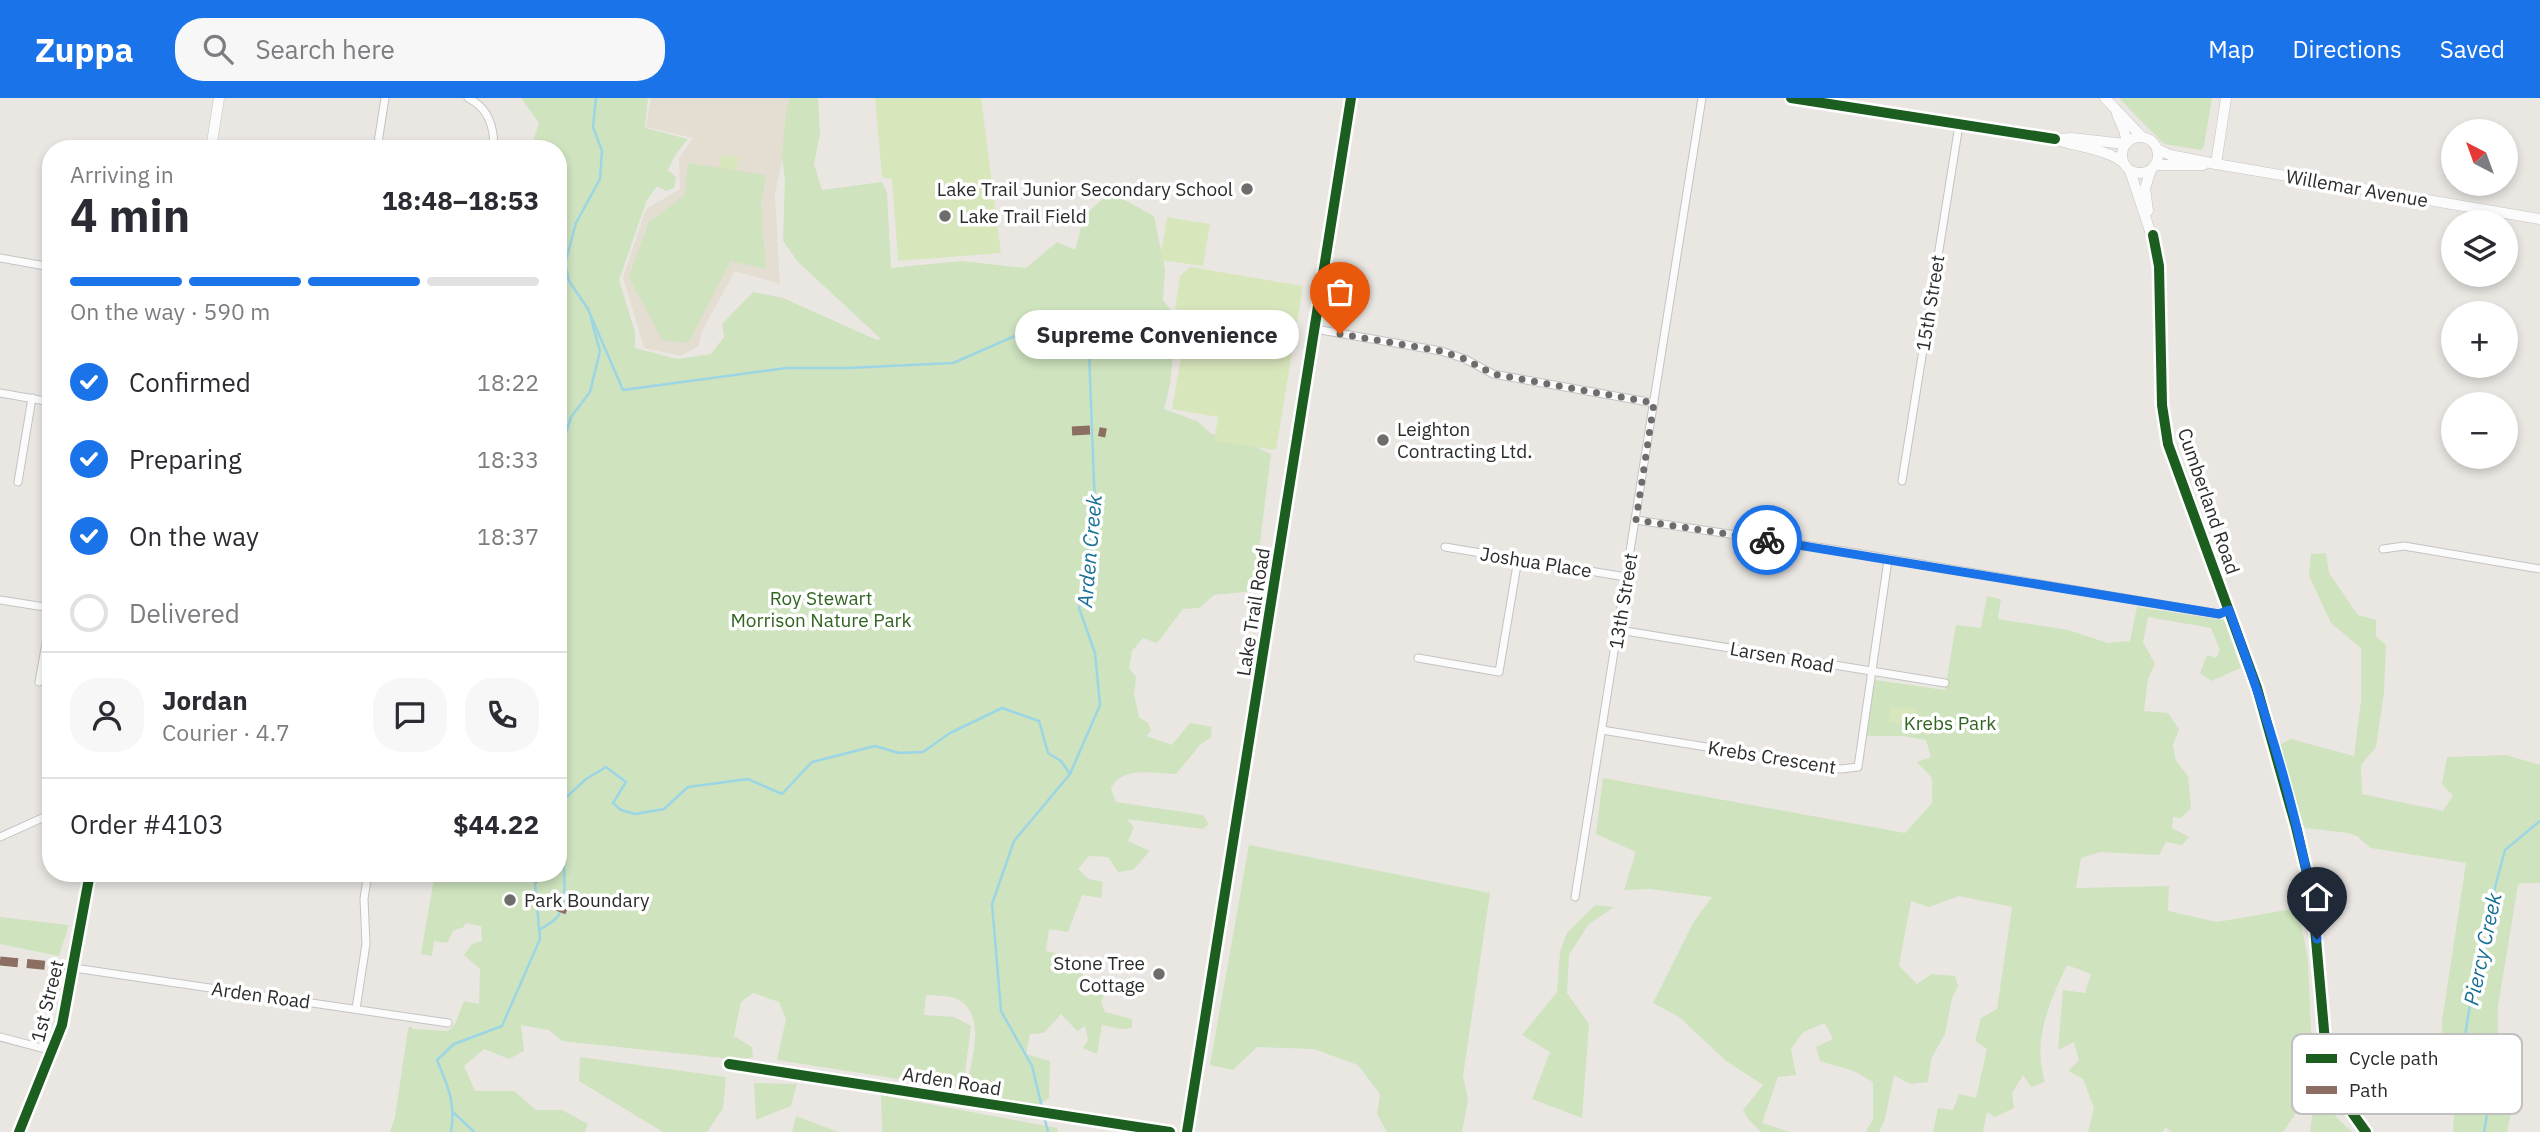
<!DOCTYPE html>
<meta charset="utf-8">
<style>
body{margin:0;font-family:"IBM Plex Sans",sans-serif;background:#f7f7f7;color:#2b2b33;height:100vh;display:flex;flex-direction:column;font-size:26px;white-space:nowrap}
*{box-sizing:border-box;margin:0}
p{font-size:23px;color:#7c7c81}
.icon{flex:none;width:38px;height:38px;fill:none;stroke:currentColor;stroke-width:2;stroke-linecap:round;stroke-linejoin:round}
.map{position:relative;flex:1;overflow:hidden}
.panel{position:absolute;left:42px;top:42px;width:525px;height:742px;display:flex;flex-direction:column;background:#fff;border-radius:28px;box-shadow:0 4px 10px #0003}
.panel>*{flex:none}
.needle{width:46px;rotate:319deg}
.buttons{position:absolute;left:2441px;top:21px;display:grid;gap:14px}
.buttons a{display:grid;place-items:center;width:77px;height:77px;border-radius:50%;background:#fff;box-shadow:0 4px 10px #0003;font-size:35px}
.pin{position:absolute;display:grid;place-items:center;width:60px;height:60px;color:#fff;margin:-72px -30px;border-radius:50% 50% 50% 0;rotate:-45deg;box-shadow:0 0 7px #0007}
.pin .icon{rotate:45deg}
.courier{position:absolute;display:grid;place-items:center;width:70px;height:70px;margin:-35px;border:5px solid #1a73e8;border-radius:50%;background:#fff;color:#222;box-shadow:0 2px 9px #0007}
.bubble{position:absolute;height:49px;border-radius:24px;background:#fff;box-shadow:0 4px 10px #0003;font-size:23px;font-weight:700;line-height:49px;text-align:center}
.overview em{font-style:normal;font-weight:700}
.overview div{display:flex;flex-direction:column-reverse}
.overview{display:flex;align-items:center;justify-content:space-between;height:119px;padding:0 28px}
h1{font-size:46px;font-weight:700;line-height:52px}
.bar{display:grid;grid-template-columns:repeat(4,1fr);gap:10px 7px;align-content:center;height:84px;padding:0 28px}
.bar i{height:9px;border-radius:5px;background:#e1e1e2}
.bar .active{background:#1a73e8}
.bar p{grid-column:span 4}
.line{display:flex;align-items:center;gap:18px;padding:0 28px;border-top:2px solid #e1e1e2}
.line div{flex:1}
.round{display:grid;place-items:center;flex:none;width:74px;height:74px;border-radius:28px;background:#f7f7f7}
ol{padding:0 28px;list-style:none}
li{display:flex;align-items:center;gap:21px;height:77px}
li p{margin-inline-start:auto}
li .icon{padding:7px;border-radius:50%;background:#1a73e8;color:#fff;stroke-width:4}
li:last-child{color:#7c7c81}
li i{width:38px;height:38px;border:4px solid #e1e1e2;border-radius:50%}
header{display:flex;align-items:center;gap:42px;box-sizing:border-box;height:98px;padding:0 35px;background:#1a73e8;color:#fff}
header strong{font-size:33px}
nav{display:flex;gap:38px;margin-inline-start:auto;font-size:24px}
.search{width:490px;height:63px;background:#f7f7f7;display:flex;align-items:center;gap:18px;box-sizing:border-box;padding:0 24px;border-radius:28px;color:#7c7c81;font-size:26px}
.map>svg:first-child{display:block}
</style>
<header>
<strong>Zuppa</strong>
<div class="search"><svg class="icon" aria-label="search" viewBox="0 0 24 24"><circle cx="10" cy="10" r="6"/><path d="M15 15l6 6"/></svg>Search here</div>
<nav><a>Map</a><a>Directions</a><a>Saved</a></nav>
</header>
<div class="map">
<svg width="2540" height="1034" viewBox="0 0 2540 1034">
<rect width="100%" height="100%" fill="#eae7e3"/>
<!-- education -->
<path fill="#e4ddd2" d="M651 0H795L775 96 780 186 735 173 702 233 699 248 681 258 644 250 623 179 646 111 680 91 679 60 693 40 646 29Z"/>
<!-- green -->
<g fill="#cee3be">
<path d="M521 0H648L645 30 688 41 676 56 668 72 676 79 674 90 666 93 657 88 647 102 619 182 635 234V250L677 261 711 256 724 239 722 226 753 194 783 200 877 242 881 241 798 164 783 143 785 81 782 59 786 15 790 0H818L820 36 814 66 822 92 882 84 887 95 891 170 961 163 1026 170 1057 144 1075 152 1084 118 1110 94 1154 118 1165 171 1163 202 1177 219 1170 286 1164 311 1197 323 1212 336 1238 341 1271 356 1254 493 1214 497 1199 510 1183 511 1157 545 1143 540 1132 553 1129 570 1136 579 1134 597 1139 619 1148 625 1151 633 1146 638 1172 647 1190 625 1212 629 1211 639 1200 647 1176 676C1154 676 1122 667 1111 691L1116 704 1203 717 1209 726 1203 731 1127 721 1134 729 1128 743 1150 753 1133 772 1118 774 1108 759 1089 758 1078 771 1089 781 1103 784 1101 800 1082 797 1068 834 1049 831 1046 853 1080 861 1084 879 1101 883 1106 894 1101 903 1105 914 1132 921V930L1121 931 1102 927 1097 956 1083 950 1088 942 1085 928 1077 933 1061 916 1044 935 1030 936 1026 956 1050 963 1049 1000 1037 1008 965 995C970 967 990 913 954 900 946 897 935 898 926 897L924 917 954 919 971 928 963 991 777 962 786 921 779 904 753 895 741 904 734 938 752 949 753 959 741 962 562 943 549 932 521 927 524 953 509 961 484 951 464 968 475 993H514L536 1012H562L588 1026 585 1034H390L395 1019 408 931 410 928 413 931 448 933 455 926 464 903 479 906 480 871 464 857 472 846 482 843 481 828 465 825 464 829 453 833 447 845 434 843 432 858 421 856 435 775H558V51H536L532 46 539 25Z"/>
<path d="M2119 0H2212L2204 48 2201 52 2164 46Z"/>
<path d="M688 65 766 77 761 106 766 171 731 163 688 245 662 242 629 179 649 124 685 97Z"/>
<path d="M2326 455 2329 475 2358 517 2376 522V538L2386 547 2384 594 2376 649 2361 667 2362 696 2443 713 2453 698 2442 686 2447 659 2506 657 2540 667V785H2522L2518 787 2498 908V965L2514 1000 2507 1034H2453L2454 1017 2441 951 2442 923 2466 765 2371 750 2357 738 2348 735 2296 729 2274 649 2291 641 2354 658 2361 603V550L2331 525 2309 478 2311 456Z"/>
<path d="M1987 498 2001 501 1998 521 2068 532 2108 545 2130 543 2137 509 2224 522 2241 570 2211 583 2200 575 2207 557 2216 560 2220 552 2211 530 2148 519 2143 544 2155 566 2148 581 2144 613 2168 615 2179 631 2173 647 2176 663 2188 678 2191 710 2181 720 2173 719 2172 730 2189 739 2182 747 2166 744 2159 757 2100 754 2081 760 2076 790 2169 788 2168 813 2217 824 2298 810 2308 861 2311 933 2322 981 2336 1019 2352 1034H2310L2313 1010 2303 1004 2283 1034H2171L2166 1029 2162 1034H2088L2094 1010 2083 981 2068 973 2079 962 2074 944 2058 952 2063 892 2085 895 2091 876 2067 867C2049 906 2032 941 2045 984L2031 989 2023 977 2012 995 2014 1010 1995 1019 1987 1014 1983 1034H1933L1938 1010 1953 1012 1959 996 1976 1000 1987 951 1975 943 1981 920 1997 911 2012 809 1959 798 1929 809 1911 803 1899 868 1917 886 1932 876 1955 878 1958 888 1952 900 1945 936 1931 961 1928 984 1910 986 1894 977 1885 1021 1879 1034H1866L1873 1021V984L1854 973 1820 963 1816 949 1833 941 1825 925 1803 934 1791 951 1796 977 1778 979 1762 1025 1790 1034H1761L1748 1021 1743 1012 1763 987 1726 963 1679 919 1653 905 1693 825 1712 799 1649 791 1624 792 1636 754 1596 736 1603 680 1905 735 1932 705V680L1917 664 1931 659 1926 642 1903 638H1861L1875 582 1945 592 1956 527 1981 530Z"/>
<path d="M1249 747 1490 795 1463 978 1468 1001 1462 1034H1387L1377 1016 1380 996 1358 967 1314 951 1257 949 1233 972 1210 967Z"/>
<path d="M1595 807 1614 809 1589 826 1569 857 1567 895 1589 926 1582 1020 1532 1001 1550 954 1522 937 1557 894 1560 854 1567 835Z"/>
<path d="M0 819 69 827 59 858 0 846Z"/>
<path d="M580 959 726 979 723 1010 707 1034H663L579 983Z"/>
<path d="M754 985 797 986 791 1008 756 1022Z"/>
<path d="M881 997 1057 1030 1058 1034H882Z"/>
<path d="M796 1018 838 1034H792Z"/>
</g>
<!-- pitch -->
<g fill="#d8e6bc">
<path d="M875 0H981L1001 155 898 163 892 81 882 79Z"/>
<path d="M721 57 739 59 736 72 719 69Z"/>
<path d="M1167 119 1210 126 1203 168 1160 162Z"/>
<path d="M1190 169 1303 188 1276 352 1214 343 1218 319 1172 311 1189 213 1175 211 1180 178Z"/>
<path d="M1891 608 1915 611 1913 627 1888 624Z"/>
</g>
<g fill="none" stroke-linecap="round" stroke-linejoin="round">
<!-- stream -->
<g stroke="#9cd6e5" stroke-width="2.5">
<path d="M587 209 623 292 787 270H848L953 265 1061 218 1089 254 1095 410 1079 510 1095 555 1100 607 1070 676 1014 743 992 806 1001 913 1032 968 1048 1034"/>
<path d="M588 211 569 183 565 166 576 125 600 81 602 53 593 29 596 0"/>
<path d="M558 360 571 319 590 294 600 253 591 221"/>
<path d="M558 707 586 681 606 669 626 684 613 705 621 712 635 716 664 711 688 689 748 681 782 696 812 664 875 648 899 655 923 654 950 635 1002 610 1039 623 1048 655 1061 663 1070 676"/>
<path d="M539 832C545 828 554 824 558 818 569 802 564 752 558 734"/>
<path d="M454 1015 474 1034"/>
<path d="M451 1034C456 1004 448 989 437 962L454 946 502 928 540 841 535 785 530 775"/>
<path d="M2484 1034 2488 1011 2463 952 2478 853 2505 752 2540 723"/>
</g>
<!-- street casing -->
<g stroke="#c4c3c2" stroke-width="9">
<g id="street">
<path d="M468 0C489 10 494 29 494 51"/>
<path d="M377 51 385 0"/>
<path d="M0 160 51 169"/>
<path d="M1315 231 1441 253 1465 261 1493 276 1654 305"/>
<path d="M0 295 51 304"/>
<path d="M1902 383 1959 27"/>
<path d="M18 384 32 300"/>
<path d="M1636 422 1844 453 2219 516 2229 512"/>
<path d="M1445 449 1626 479"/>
<path d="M2383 451 2404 448 2540 471"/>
<path d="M0 502 51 510"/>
<path d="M1619 532 1945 585"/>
<path d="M1418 560 1499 574 1518 461"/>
<path d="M39 584 51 517"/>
<path d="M1602 632 1841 671 1858 669 1888 462"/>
<path d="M0 739 51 716"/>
<path d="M1575 799 1702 0"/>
<path d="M74 870 448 925"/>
<path d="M356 911 366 846 364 801 368 775"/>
<path d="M0 939 53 953"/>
<path d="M729 966 1170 1034"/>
</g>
</g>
<!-- secondary casing -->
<g stroke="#c4c3c2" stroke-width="11">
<g id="secondary">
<path d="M1791 0 2055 41C2076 49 2104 50 2123 64"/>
<path d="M2105 0 2142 39"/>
<path d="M2117 16 2124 32 2127 45"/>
<circle cx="2140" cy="57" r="18"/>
<path d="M2059 41 2072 40 2125 46"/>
<path d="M211 51 219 0"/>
<path d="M2157 51 2170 57 2216 66 2540 121"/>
<path d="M2216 66 2226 0"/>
<path d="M2155 67H2203"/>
<path d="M2130 73 2158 157 2162 307 2168 346 2257 590 2296 729 2312 796 2327 966C2337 992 2349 1012 2366 1034"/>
<path d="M2148 113 2145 90 2151 72"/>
<path d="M19 1034 62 927 90 775"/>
<path d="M1187 1034 1351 0"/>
</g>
</g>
<!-- street -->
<use href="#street" stroke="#fcfbfb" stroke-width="7"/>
<!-- secondary -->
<use href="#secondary" stroke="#fcfbfb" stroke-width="10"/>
<!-- quiet -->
<g stroke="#8d6e63" stroke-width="9" stroke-dasharray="18 9" stroke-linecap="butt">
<path d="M1072 333 1091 332 1106 335"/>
<path d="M531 779 538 780"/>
<path d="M554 807 567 812"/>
<path d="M0 863 74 870"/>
</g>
<!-- cycleway casing -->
<g stroke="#fff" stroke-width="15">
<g id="cycleway">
<path d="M1791 0 2055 41"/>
<path d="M2153 137 2159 168 2162 307 2168 346 2257 590 2296 729 2312 796 2327 966C2337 992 2349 1012 2366 1034"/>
<path d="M729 966 1170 1034"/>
<path d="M19 1034 62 927 90 775"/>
<path d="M1187 1034 1351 0"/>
</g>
</g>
<!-- cycleway -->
<use href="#cycleway" stroke="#1b5e20" stroke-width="10"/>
</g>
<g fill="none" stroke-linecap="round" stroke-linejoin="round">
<!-- done -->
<path stroke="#6e6d6c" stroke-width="7" stroke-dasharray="0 12.6" d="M1340 236 1441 253 1465 261 1493 276 1654 305 1636 422 1767 442"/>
<!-- route -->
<path stroke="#1a73e8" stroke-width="9" d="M1767 442 2219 516 2229 512C2267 617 2304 730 2317 841"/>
</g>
<!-- markers -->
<g fill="#6e6d6c" stroke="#fff" stroke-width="2.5">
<circle cx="1247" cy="91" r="7"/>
<circle cx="945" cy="118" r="7"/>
<circle cx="1383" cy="342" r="7"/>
<circle cx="510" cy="802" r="7"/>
<circle cx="1159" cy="876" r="7"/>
</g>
<g text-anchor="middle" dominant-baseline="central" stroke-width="7" stroke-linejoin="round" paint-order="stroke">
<!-- street labels -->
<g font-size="19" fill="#2c2c2c" stroke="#fff">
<text transform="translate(2357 90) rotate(10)">Willemar Avenue</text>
<text transform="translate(1930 205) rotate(-81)">15th Street</text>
<text transform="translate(2209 403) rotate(71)">Cumberland Road</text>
<text transform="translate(1536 464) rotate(9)">Joshua Place</text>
<text transform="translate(1623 503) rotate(-81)">13th Street</text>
<text transform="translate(1253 514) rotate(-81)">Lake Trail Road</text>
<text transform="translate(1782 559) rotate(10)">Larsen Road</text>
<text transform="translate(1772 659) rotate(9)">Krebs Crescent</text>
<text transform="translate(261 897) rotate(8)">Arden Road</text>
<text transform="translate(47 903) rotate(-76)">1st Street</text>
<text transform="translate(952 983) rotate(9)">Arden Road</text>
</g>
<!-- poi labels -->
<g font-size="19" fill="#2c2c2c" stroke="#fff" text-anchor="start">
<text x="1233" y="91" text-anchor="end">Lake Trail Junior Secondary School</text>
<text x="959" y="118">Lake Trail Field</text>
<text x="1397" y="331">Leighton<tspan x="1397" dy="22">Contracting Ltd.</tspan></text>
<text x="524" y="802">Park Boundary</text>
<text x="1145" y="865" text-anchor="end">Stone Tree<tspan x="1145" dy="22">Cottage</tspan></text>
</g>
<!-- park labels -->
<g font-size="19" fill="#316520" stroke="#fff">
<text x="821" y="500">Roy Stewart<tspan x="821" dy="22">Morrison Nature Park</tspan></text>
<text x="1950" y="625">Krebs Park</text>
</g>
<!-- water labels -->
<g font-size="21" font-style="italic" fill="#176f95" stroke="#fff">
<text transform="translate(1089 453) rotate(-85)">Arden Creek</text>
<text transform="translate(2482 851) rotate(-78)">Piercy Creek</text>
</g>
</g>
<!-- legend -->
<rect x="2292" y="936" width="230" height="80" rx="10" fill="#fff" stroke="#c0c0c0" stroke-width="2"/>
<rect x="2306" y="956" width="31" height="9" fill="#1b5e20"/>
<rect x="2306" y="988" width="31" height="8" fill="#8d6e63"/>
<g font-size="19" fill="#2c2c2c">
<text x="2349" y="967">Cycle path</text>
<text x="2349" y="999">Path</text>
</g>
</svg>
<div class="buttons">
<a><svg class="needle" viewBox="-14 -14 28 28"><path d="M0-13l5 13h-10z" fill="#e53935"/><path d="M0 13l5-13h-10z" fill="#7c7c81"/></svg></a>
<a><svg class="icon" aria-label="layers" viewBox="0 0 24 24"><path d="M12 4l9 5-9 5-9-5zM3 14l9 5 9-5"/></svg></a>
<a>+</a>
<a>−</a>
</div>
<div class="pin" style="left:1340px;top:236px;background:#ea580c"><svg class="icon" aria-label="bag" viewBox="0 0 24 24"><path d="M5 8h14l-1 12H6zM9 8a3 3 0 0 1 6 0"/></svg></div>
<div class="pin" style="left:2317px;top:841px;background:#1f2937"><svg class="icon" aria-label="home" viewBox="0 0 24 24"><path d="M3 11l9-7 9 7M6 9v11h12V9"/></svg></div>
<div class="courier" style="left:1767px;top:442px"><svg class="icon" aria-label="bike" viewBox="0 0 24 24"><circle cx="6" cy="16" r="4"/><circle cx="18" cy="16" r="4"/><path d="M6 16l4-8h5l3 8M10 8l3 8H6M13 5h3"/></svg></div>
<div class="bubble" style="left:1015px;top:212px;width:284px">Supreme Convenience</div>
<section class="panel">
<div class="overview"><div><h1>4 min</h1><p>Arriving in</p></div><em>18:48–18:53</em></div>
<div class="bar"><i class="active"></i><i class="active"></i><i class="active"></i><i></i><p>On the way · 590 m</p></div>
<ol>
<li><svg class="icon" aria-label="check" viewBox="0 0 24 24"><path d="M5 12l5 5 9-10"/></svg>Confirmed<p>18:22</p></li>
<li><svg class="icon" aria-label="check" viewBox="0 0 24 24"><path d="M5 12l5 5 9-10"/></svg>Preparing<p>18:33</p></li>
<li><svg class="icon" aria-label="check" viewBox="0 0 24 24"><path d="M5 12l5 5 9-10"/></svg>On the way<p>18:37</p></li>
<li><i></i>Delivered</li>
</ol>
<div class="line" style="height:126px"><a class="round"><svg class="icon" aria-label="person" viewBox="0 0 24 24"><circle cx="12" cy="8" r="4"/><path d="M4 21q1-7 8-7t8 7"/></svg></a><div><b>Jordan</b><p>Courier · 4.7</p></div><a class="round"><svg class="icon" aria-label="chat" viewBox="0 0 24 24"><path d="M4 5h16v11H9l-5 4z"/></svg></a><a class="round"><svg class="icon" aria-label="phone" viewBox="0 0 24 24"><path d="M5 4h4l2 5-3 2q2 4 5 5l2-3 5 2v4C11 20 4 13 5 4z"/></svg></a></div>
<div class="line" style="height:91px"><div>Order #4103</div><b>$44.22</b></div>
</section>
</div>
